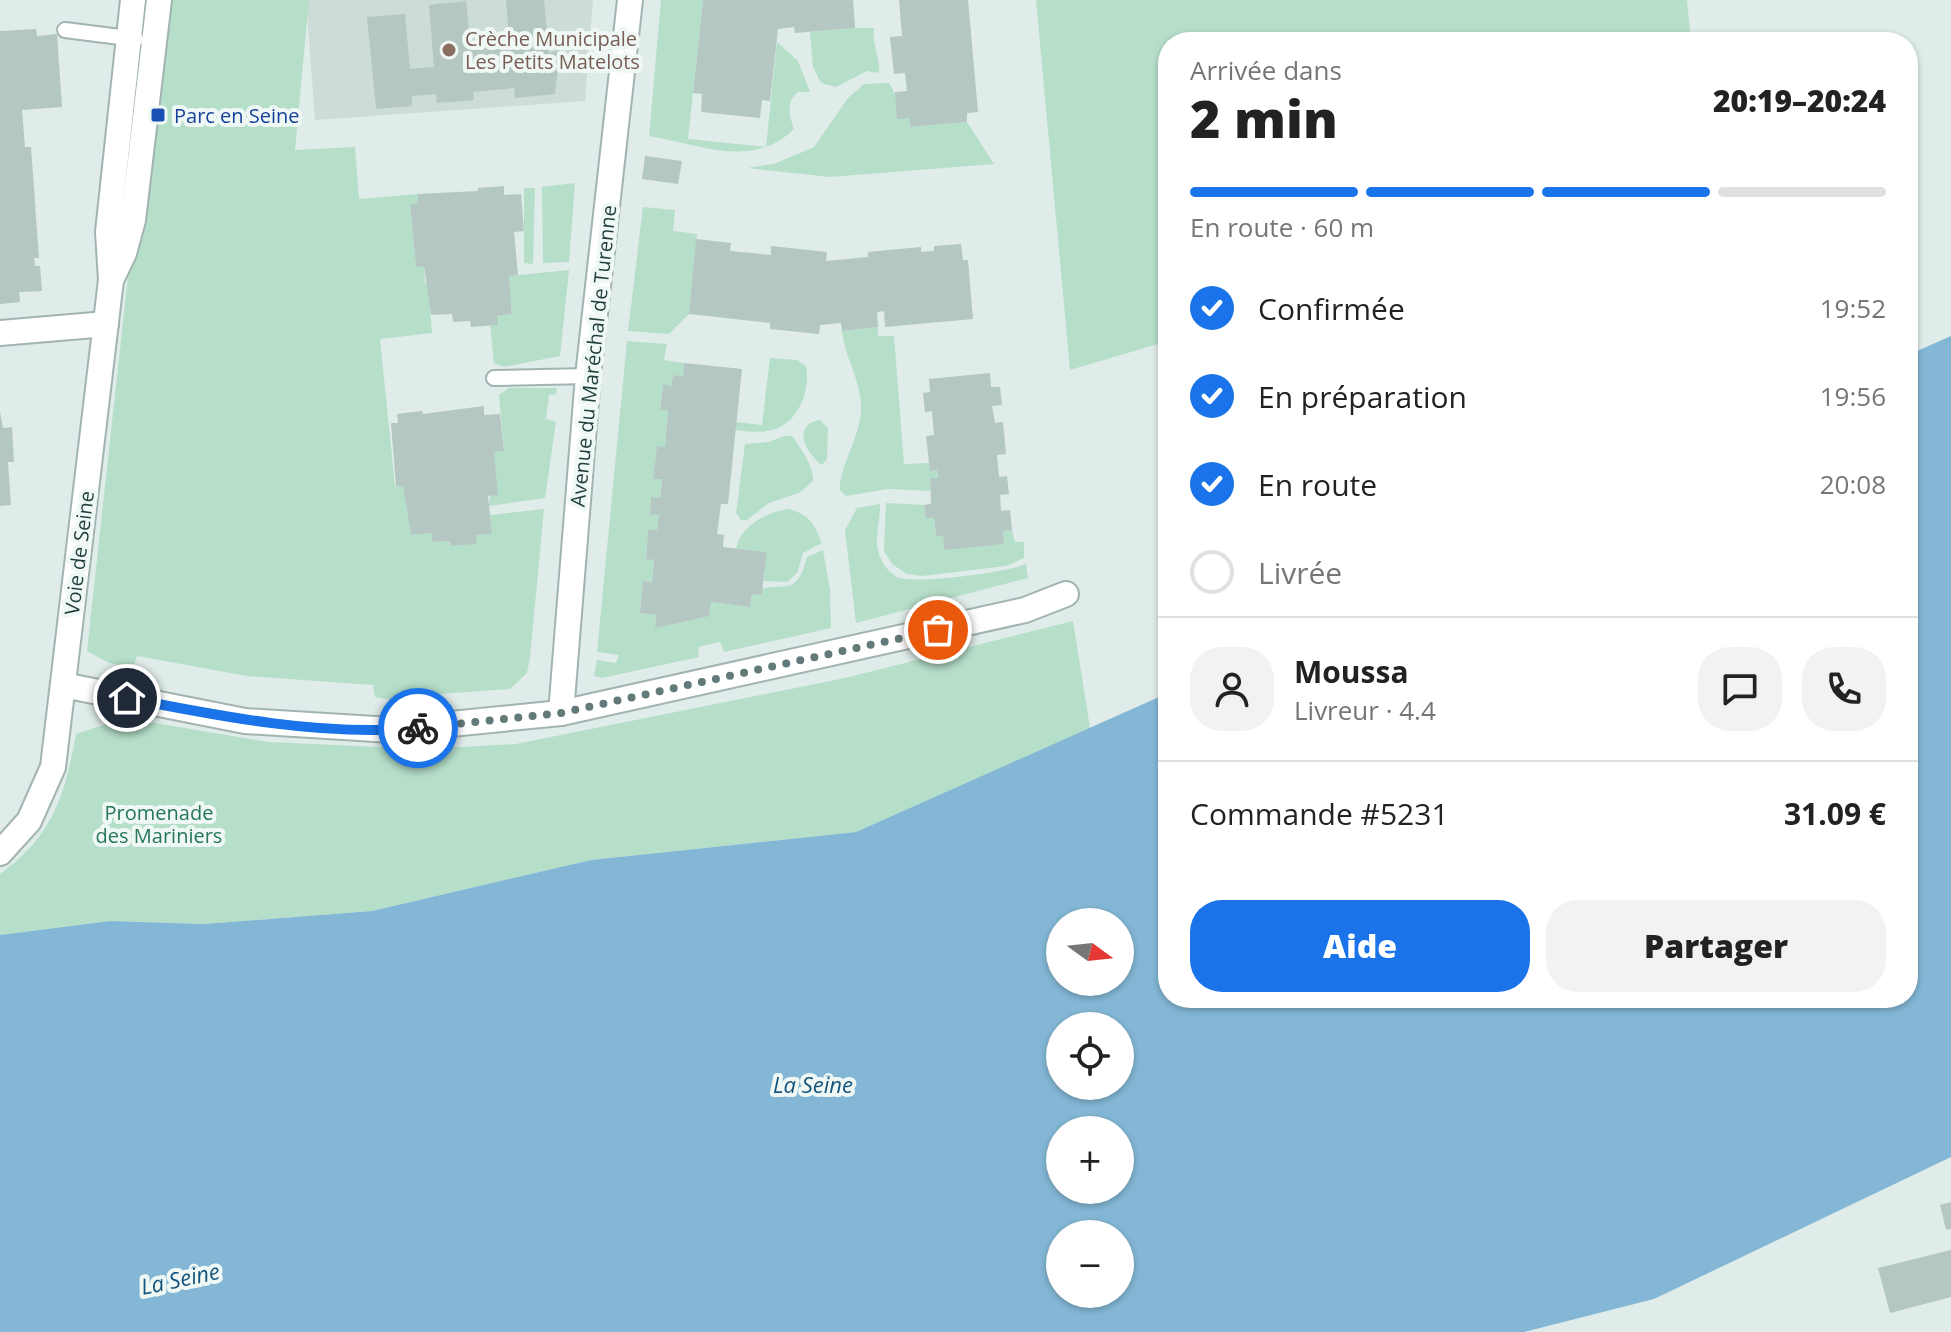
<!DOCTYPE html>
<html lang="fr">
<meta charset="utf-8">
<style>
body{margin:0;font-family:"Open Sans",sans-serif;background:#f2f2f2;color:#222;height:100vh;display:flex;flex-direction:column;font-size:30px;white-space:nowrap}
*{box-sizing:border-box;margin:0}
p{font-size:26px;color:#767676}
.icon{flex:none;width:44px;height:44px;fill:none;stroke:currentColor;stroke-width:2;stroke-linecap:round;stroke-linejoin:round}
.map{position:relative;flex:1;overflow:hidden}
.panel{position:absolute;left:1158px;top:32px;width:760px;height:976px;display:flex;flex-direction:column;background:#fff;border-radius:32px;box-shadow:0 2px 6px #0004}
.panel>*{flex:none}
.needle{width:52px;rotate:105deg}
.fabs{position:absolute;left:1046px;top:908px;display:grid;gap:16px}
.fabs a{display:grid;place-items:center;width:88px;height:88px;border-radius:50%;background:#fff;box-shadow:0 2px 6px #0004;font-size:40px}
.pin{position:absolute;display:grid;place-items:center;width:68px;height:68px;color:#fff;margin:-34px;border:4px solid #fff;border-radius:50%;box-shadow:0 2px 8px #0007}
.courier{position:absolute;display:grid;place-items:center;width:80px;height:80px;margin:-40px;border:6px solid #1a73e8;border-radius:50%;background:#fff;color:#222;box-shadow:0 2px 10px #0007}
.overview em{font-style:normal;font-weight:800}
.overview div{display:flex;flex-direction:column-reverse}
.overview{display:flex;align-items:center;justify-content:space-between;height:136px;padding:0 32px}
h1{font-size:52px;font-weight:800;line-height:60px}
.bar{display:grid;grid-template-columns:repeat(4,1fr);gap:12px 8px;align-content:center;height:96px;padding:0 32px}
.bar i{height:10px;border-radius:6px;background:#e0e0e0}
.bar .on{background:#1a73e8}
.bar p{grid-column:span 4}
.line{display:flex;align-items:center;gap:20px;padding:0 32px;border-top:2px solid #e0e0e0}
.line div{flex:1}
.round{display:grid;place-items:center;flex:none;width:84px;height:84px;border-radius:32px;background:#f2f2f2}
ol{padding:0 32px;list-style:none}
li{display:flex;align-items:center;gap:24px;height:88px}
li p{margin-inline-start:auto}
li .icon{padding:8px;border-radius:50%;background:#1a73e8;color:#fff;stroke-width:4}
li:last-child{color:#767676}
li i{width:44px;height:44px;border:4px solid #e0e0e0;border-radius:50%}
.primary-button{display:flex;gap:16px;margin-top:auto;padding:16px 32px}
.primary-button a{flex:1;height:92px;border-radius:32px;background:#1a73e8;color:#fff;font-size:32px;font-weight:800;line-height:92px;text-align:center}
.primary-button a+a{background:#f2f2f2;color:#222}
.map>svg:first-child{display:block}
</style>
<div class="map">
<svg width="1951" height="1332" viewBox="0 0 1951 1332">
<rect width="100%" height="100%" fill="#dfece9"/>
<!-- built -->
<path fill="#cedcd8" d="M306 0H593L585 101 315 120Z"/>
<!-- green -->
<g fill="#b6dfca">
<path d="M168 0H309L295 150 355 147 359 199 418 194V203L410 204 416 266H424L425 283H428L432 333 380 339 395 486H403L411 534 432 533V542L450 541 451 546 476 544V535L492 534 490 515 544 509 530 657 527 673 510 689 408 696V703L375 697 373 685 247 676 137 656 133 668 109 663 87 651 129 267Z"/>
<path d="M661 0H703L688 139 766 147 777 42 798 61 810 92H798C786 102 789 115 794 129 752 170 699 144 649 136Z"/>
<path d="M1036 0H1687L1691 42H1168V341L1070 370Z"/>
<path d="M855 28H874C871 44 881 57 879 73L867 71 836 87 821 83 813 67 810 32Z"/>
<path d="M889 83 909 118 910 127 967 122 994 164 830 177 747 168 774 164 814 147 848 98 864 84Z"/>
<path d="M575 183 569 262 543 263 542 187Z"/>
<path d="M524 188H535L533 264 524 263Z"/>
<path d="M643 207 675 210 673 231 697 234 689 314 669 334 628 331Z"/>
<path d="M569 270 560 356 504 367 494 363 490 325 497 316 512 314 509 276Z"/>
<path d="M878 327V336H894L904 464 929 463 930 469 937 470 938 478 930 479V491L888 489 846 496 840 490C838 471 860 436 861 411 862 381 845 359 842 331Z"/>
<path d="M627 341 667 344 664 360 684 363 683 376 673 375 671 386 663 385 660 409 668 410 665 447H657L653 478 662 479 660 498H651L650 513 659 515 657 530H648L646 558 654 560 652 582 643 581 640 613 656 615 655 627 711 602 750 607 752 594C780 576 795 604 807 557L823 550 830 590 831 628 724 652 720 642 698 647 699 657 602 678 594 676 597 660 616 663 619 655 597 652Z"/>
<path d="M770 358 797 360 806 366C811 392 797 427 767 431 757 433 745 431 735 430L736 422 762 425Z"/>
<path d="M509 388H557L556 394 549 395 546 419 556 422 545 498 489 506 494 452 504 450 499 395Z"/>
<path d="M820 420 828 428 827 459 822 465C806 454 791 424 820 420Z"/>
<path d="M784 436H792C800 447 814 466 813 481L799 493 769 503 747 520H741L736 513 745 444 769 442Z"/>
<path d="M886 503 924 505 926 518H934L936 536H943L944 549 1004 544 1003 531 1012 530 1015 542H1024V558L1006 566 922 576 907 574 892 564 884 551Z"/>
<path d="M880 504C881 522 872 541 881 559 883 565 891 574 897 577 913 585 1009 572 1026 564L1028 578 856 623 845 530 857 508Z"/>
<path d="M788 509C809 514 814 523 822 543L803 553 797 573 787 582 764 581 766 552 736 549C740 526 767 512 788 509Z"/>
<path d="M1073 621 1090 728 856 832 591 860 372 911 204 924 110 921 0 935V874C53 836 65 795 76 734L116 721H143L268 742 423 749 516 744 845 678Z"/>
</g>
<!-- water -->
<path fill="#83b7d5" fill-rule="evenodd" d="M1951 336V1157L1654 1299 1524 1332H0V935L110 921 204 924 372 911 591 860 856 832 1168 693V998H1908V355ZM1060 922H1120V982H1060ZM1060 1026H1120V1086H1060ZM1060 1130H1120V1190H1060ZM1060 1234H1120V1294H1060Z"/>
<!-- building -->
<g fill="#b5c7c3">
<path d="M506 0H544L549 53 560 50 555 94 515 98 514 88 473 92 474 100 437 103 436 94 412 96V106L376 109 367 17 405 14 410 69 434 67 429 5 466 1 470 40 509 36Z"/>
<path d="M703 0H853L855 28 795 33 794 27 778 29 770 101 762 100 760 118 701 112 702 94 693 93Z"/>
<path d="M899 0H968L978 112 967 113V122L910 127 909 118 897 119 895 92 907 91 905 73 894 74 890 37 902 36Z"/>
<path d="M36 29 37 36 57 34 62 107 22 110 25 147H31L39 258H34L35 266H40L42 291 19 292 20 302 0 304V31Z"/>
<path d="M645 156 682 161 678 184 642 179Z"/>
<path d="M504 186V195L521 194 524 231 514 232 518 275 509 276 512 314 497 316 498 325 471 327 470 321 453 322 452 314 431 315 424 266 416 267 410 204 418 203V194L478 191V188Z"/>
<path d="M696 239 731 243 730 251 771 255V246L827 252 826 261 868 257V252L921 247V252L934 251V246L961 244 963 260H968L973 319 885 327 884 311 877 312 878 327 842 331 841 323 820 325 819 334 770 329V323L689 314Z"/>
<path d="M684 363 742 369 728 504H721L717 534 724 535 723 547 767 552 763 584 762 595 752 594 750 607 711 602 709 616 655 628 656 615 640 613 643 581 652 582 654 560 646 559 648 530H657L659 515 650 514 651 497 660 498 662 479H653L657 446 665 447 668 410H660L663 384 671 386 673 375 683 376Z"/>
<path d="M990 373 991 387H1000L1002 405 992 406 995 423 1003 422 1006 454 997 455 999 477 1007 476 1009 494 1000 495 1001 511 1010 510 1012 530 1003 531 1004 544 944 550 943 536H936L934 518H926L924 505 931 504 930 478H938L937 470 930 471 926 436 934 435 932 411 925 412 923 393 930 392 929 379Z"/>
<path d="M484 406V415L500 414 504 451 494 452 498 495 488 496 492 534 476 535 477 544 451 546 450 541 432 542V533L411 535 403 486H396L391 423H398L397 414 422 411 423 414Z"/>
<path d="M0 412 3 428 12 427 14 462H8L11 505 0 506Z"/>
<path d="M1951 1202V1229L1946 1230 1940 1205Z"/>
<path d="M1951 1250V1297L1890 1313 1878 1268Z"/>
</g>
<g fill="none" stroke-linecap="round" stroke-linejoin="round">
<!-- service casing -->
<g stroke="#a2b4b2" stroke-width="18">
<g id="service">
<path d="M65 30 136 39"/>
<path d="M494 378 588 376"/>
</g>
</g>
<!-- minor casing -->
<g stroke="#a2b4b2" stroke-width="28">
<g id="minor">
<path d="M112 278 124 253 133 220 159 0"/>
<path d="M0 333 106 324"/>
<path d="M63 685 245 721 391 730 561 713 1025 610 1066 594"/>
<path d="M561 713 588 376 630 0"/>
<path d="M0 853 29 821 53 767 111 280 108 232 133 0"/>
</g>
</g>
<!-- service -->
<use href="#service" stroke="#fff" stroke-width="14"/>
<!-- minor -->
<use href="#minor" stroke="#fff" stroke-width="24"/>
</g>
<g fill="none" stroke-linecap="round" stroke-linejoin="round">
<!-- done -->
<path stroke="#627a79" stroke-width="8" stroke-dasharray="0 14.4" d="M418 728 561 713 938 630"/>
<!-- route -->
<path stroke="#1a73e8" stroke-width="10" d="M127 698C218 716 325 737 418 728"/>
</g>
<!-- markers -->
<circle fill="#8d6e63" stroke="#f0f8f6" stroke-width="3" cx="449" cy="50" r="8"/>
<rect fill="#1a4fb4" stroke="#f0f8f6" stroke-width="3" x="150" y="107" width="16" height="16" rx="4"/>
<g text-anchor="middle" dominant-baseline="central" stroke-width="8" stroke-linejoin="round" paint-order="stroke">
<!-- education labels -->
<g font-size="20" fill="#785e54" stroke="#f0f8f6" text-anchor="start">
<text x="465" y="38">Crèche Municipale<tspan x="465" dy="23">Les Petits Matelots</tspan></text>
</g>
<!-- transit labels -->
<g font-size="20" fill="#164399" stroke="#f0f8f6" text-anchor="start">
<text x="174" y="115">Parc en Seine</text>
</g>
<!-- street labels -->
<g font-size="20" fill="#1f3d3c" stroke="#f0f8f6">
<text transform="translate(593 356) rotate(-84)">Avenue du Maréchal de Turenne</text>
<text transform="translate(79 553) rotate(-83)">Voie de Seine</text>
</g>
<!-- park labels -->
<g font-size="20" fill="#267757" stroke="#f0f8f6">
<text x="159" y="812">Promenade<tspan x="159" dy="23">des Mariniers</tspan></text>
</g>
<!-- water labels -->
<g font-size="22" font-style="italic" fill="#15557d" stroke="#f0f8f6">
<text x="813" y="1084">La Seine</text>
<text transform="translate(180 1278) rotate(-12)">La Seine</text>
</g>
</g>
</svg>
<div class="fabs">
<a><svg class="needle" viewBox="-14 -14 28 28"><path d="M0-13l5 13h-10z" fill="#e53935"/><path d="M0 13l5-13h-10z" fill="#767676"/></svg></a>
<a><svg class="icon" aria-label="locate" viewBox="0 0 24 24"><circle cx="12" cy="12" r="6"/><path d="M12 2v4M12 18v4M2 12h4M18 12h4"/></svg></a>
<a>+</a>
<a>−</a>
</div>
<div class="pin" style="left:938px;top:630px;background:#ea580c"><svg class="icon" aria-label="bag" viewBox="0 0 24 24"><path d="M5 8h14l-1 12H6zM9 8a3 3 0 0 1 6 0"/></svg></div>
<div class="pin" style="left:127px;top:698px;background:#1f2937"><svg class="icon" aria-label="home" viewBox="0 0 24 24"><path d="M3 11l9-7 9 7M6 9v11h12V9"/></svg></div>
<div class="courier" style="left:418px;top:728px"><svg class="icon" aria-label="bike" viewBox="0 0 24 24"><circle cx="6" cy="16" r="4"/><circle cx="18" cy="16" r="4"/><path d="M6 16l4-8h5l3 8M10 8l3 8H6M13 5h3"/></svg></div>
<section class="panel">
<div class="overview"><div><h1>2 min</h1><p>Arrivée dans</p></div><em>20:19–20:24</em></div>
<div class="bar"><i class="on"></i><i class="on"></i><i class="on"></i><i></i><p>En route · 60 m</p></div>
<ol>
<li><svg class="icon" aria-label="check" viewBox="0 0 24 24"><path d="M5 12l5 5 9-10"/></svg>Confirmée<p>19:52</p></li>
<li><svg class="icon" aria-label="check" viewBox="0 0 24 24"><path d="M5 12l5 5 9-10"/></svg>En préparation<p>19:56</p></li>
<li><svg class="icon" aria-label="check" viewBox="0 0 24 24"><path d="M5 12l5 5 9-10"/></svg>En route<p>20:08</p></li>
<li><i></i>Livrée</li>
</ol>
<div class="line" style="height:144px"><a class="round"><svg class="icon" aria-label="person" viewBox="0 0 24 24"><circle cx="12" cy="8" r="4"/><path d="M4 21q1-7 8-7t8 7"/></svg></a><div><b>Moussa</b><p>Livreur · 4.4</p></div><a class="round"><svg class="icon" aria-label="chat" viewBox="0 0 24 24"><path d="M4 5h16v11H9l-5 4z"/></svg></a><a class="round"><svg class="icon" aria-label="phone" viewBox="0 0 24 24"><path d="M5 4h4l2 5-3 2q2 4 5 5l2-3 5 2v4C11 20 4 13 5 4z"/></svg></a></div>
<div class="line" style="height:104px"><div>Commande #5231</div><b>31.09 €</b></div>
<div class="primary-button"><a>Aide</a><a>Partager</a></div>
</section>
</div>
